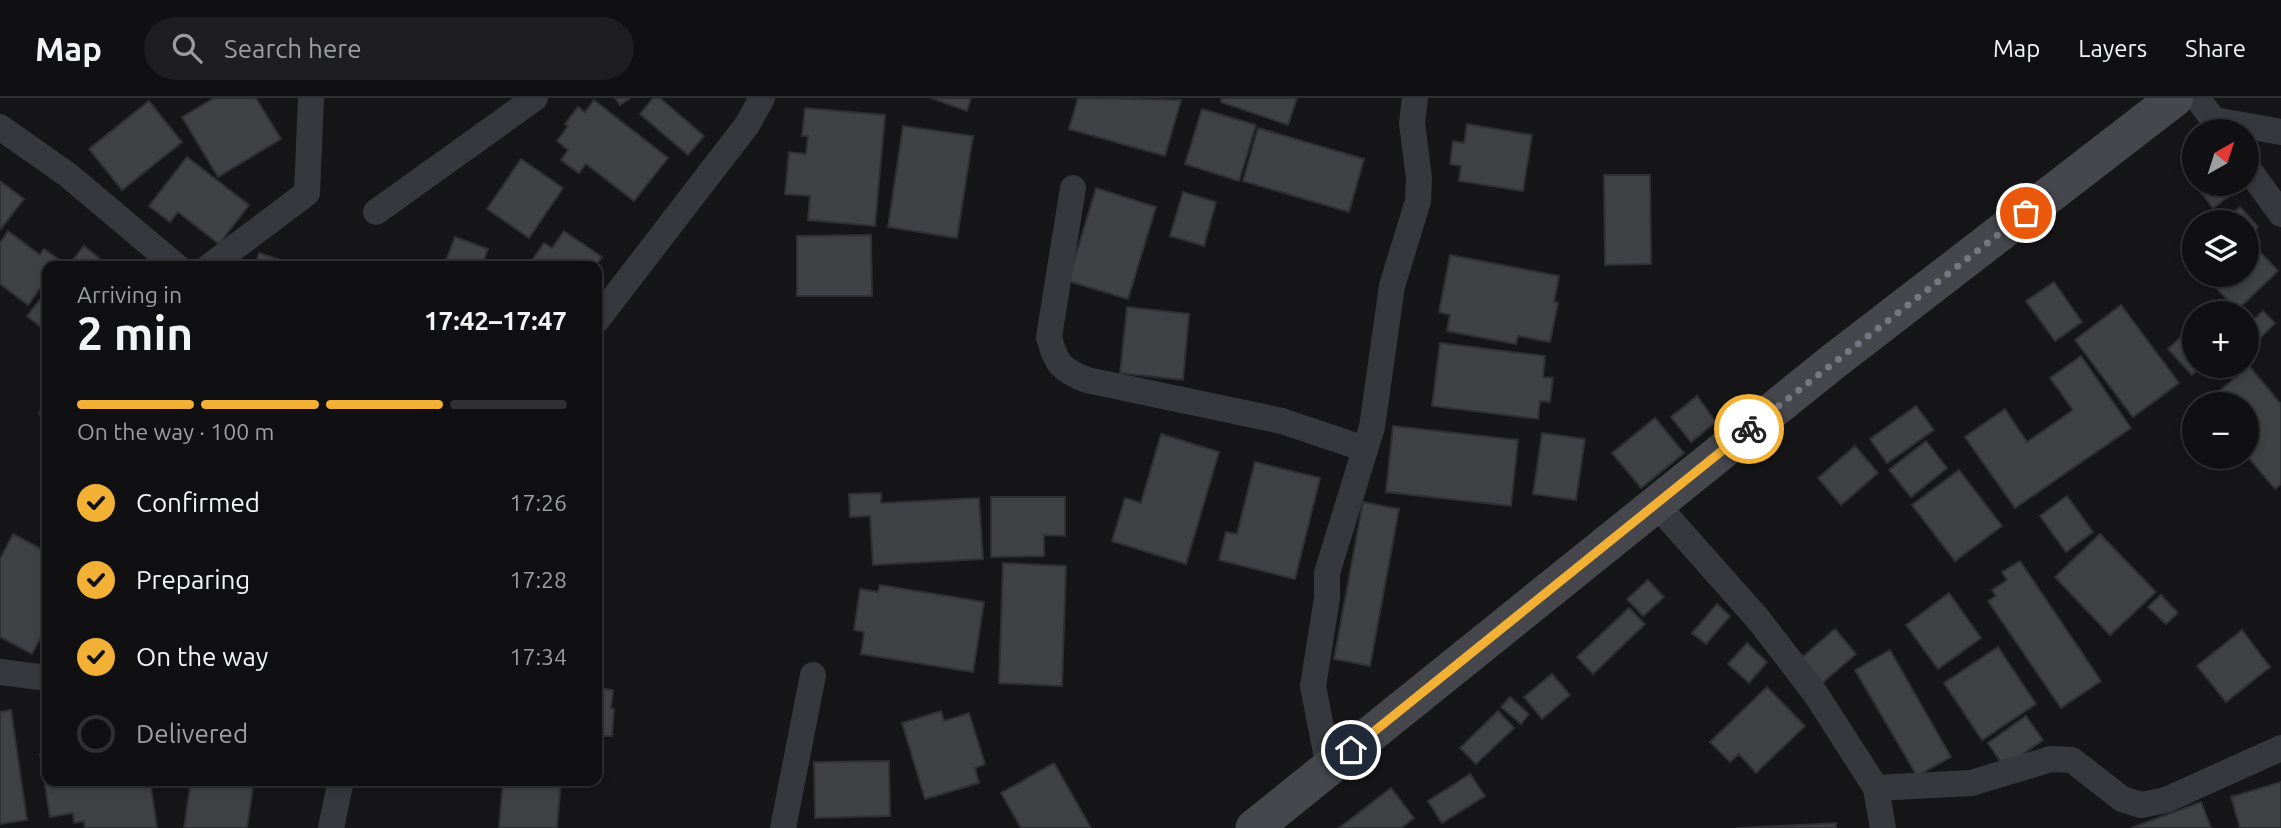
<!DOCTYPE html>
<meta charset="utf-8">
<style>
body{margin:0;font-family:Ubuntu,sans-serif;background:#1e1e20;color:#f1f3f6;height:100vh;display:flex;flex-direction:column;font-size:26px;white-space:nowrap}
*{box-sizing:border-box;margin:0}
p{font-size:23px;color:#9c9d9f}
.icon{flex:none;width:38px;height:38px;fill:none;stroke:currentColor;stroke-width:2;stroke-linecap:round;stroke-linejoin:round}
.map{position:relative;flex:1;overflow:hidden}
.side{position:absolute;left:42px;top:163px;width:560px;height:525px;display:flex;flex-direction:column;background:#101012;border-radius:14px;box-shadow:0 4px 10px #0003,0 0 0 2px #303032}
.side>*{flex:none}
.needle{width:46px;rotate:39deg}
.tools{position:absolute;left:2182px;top:21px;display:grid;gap:14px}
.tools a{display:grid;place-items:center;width:77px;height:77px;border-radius:50%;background:#101012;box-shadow:0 4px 10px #0003,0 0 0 2px #303032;font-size:35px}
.pin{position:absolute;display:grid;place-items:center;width:60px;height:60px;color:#fff;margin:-30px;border:4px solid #fff;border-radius:50%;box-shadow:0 2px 7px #0007}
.courier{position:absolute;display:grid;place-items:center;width:70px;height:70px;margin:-35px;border:5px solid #f2b134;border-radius:50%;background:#fff;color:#222;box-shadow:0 2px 9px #0007}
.head em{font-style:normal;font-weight:600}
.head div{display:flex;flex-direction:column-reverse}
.head{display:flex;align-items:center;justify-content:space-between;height:119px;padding:0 35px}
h1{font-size:46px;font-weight:600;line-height:52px}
.bar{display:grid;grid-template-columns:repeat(4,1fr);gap:10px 7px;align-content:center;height:84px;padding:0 35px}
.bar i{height:9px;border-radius:5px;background:#303032}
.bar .on{background:#f2b134}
.bar p{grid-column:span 4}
ol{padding:0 35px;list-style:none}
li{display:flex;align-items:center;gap:21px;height:77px}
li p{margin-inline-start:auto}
li .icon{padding:7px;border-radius:50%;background:#f2b134;color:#111;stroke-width:4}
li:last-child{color:#9c9d9f}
li i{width:38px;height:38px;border:4px solid #303032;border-radius:50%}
header{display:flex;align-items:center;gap:42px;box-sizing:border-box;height:98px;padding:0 35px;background:#101012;border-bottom:2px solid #303032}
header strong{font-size:33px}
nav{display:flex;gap:38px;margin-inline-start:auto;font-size:24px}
.search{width:490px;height:63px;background:#1e1e20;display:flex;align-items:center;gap:18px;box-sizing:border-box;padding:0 24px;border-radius:38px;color:#9c9d9f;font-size:26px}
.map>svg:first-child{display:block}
</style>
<header>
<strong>Map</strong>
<div class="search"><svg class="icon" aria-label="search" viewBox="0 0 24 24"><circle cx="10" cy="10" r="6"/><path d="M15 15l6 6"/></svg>Search here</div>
<nav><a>Map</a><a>Layers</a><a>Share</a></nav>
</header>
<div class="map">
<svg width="2281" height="730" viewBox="0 0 2281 730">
<rect width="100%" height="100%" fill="#161618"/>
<!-- building -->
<g fill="#404145" stroke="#303034" stroke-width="2">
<path d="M214 0H256L281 41 218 79 182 19Z"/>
<path d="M615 0H630L620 7Z"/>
<path d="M653 0H660L704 38 688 57 640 16Z"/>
<path d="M931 0H971L967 13Z"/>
<path d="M1078 0 1181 2 1165 58 1069 31Z"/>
<path d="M1222 0H1297L1288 27 1221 4Z"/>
<path d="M594 2 668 60 634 103 586 66 579 75 561 62 568 52 557 43 568 28 565 26 578 9 585 14Z"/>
<path d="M149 3 182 44 122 92 89 51Z"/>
<path d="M805 10 885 17 875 128 808 122 810 98 785 96 789 54 806 56 808 38H802Z"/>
<path d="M1202 11 1256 27 1239 83 1185 66Z"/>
<path d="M1467 26 1532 37 1523 93 1459 83 1461 68 1450 66 1453 43 1464 45Z"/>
<path d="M903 28 973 38 957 140 888 129Z"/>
<path d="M1258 30 1364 61 1349 114 1243 83Z"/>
<path d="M187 59 249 107 219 146 178 114 170 124 149 108Z"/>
<path d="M521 61 563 90 529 140 487 111Z"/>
<path d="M1604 77H1650L1651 166 1605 167Z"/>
<path d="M0 83 24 101 0 132Z"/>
<path d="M2208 86H2224L2232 96 2213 110 2200 93Z"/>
<path d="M1096 90 1156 109 1128 201 1068 183Z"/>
<path d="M1183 94 1216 104 1204 148 1170 138Z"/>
<path d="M2240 109 2258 129 2247 140V124H2224Z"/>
<path d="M8 133 40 157 44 151 61 163 57 168H47V181L28 207 0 186V145Z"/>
<path d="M564 133 602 159 595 168H528L544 145 552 150Z"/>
<path d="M871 137 872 198H797V138Z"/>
<path d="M455 139 488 151 482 168H444Z"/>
<path d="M2247 140 2278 173 2237 212 2204 177H2247Z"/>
<path d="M84 148 100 161 94 168H68Z"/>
<path d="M2194 152V167L2187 159Z"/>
<path d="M259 155 299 168H255Z"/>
<path d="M1450 157 1559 178 1554 204 1558 205 1550 244 1518 238 1516 246 1447 233 1450 217 1439 214Z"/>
<path d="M2054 184 2082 224 2055 243 2026 203Z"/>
<path d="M47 193V226L43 231 27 218Z"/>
<path d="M2121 207 2179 285 2133 319 2075 242Z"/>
<path d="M1127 209 1189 216 1183 282 1120 275Z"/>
<path d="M2263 213 2275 225 2250 250 2247 247V228Z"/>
<path d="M2194 227V268H2203L2192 277 2168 251Z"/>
<path d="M1440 245 1545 258 1543 279 1553 280 1550 304 1540 303 1538 321 1432 308Z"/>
<path d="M2081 258 2131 330 2015 410 1965 339 2005 311 2027 344 2073 312 2050 280Z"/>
<path d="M2249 268 2281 306V386L2275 391 2247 358V306H2204Z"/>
<path d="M47 296V319L39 316Z"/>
<path d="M1697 298 1716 324 1691 344 1671 319Z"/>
<path d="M1916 308 1934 332 1887 365 1870 341Z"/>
<path d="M1655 320 1684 355 1641 390 1612 355Z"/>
<path d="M1393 328 1518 342 1511 408 1386 394Z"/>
<path d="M1542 335 1585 341 1576 402 1533 396Z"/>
<path d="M1161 336 1219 354 1186 466 1112 443 1125 400 1141 405Z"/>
<path d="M1926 343 1947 370 1911 399 1889 372Z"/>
<path d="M1855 348 1878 375 1841 407 1818 380Z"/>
<path d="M1255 364 1320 380 1295 481 1219 462 1226 434 1237 436Z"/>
<path d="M1959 372 2002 428 1955 463 1912 407Z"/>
<path d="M881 395V405L979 400 983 461 873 467 870 418 850 419 849 396Z"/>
<path d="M2067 398 2093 434 2066 454 2040 418Z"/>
<path d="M991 399H1065V438L1044 437V458L991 459Z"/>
<path d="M1363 404 1399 411 1370 568 1334 561Z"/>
<path d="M13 436 47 454V528L32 556 0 539V461Z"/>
<path d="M2100 436 2156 494 2110 537 2055 479Z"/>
<path d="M2020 463 2101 583 2061 610 1988 503 1996 498 1992 492 2007 482 2002 474Z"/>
<path d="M1003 465 1066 468 1062 588 999 585Z"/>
<path d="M1648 482 1664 499 1643 518 1627 501Z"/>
<path d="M880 487 984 504 973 574 861 556 864 534 854 532 860 491 878 494Z"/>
<path d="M1949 495 1981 540 1938 571 1906 527Z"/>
<path d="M2161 497 2178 515 2166 526 2148 509Z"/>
<path d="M1717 506 1730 518 1706 546 1692 535Z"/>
<path d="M1629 510 1645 526 1593 576 1577 559Z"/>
<path d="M1835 531 1856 556 1821 586 1800 561Z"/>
<path d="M2242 532 2270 569 2226 604 2197 568Z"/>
<path d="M1747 545 1767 564 1749 585 1728 566Z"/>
<path d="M1998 549 2036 606 1982 642 1944 585Z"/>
<path d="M1890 552 1951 659 1917 678 1855 572Z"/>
<path d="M1552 576 1570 597 1542 621 1524 599Z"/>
<path d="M1767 589 1805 628 1756 675 1739 656 1730 664 1710 644Z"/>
<path d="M597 590 613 592 611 610 614 611 612 638H601L600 660H597Z"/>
<path d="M1510 599 1529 616 1521 626 1501 609Z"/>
<path d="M11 612 27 722 0 726V614Z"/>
<path d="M941 613 944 623 969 615 985 666 975 670 979 685 925 701 902 625Z"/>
<path d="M1498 613 1514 630 1476 666 1460 650Z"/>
<path d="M2026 618 2043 642 2004 669 1988 645Z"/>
<path d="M47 655V682H150L157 730H85L84 723 74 725 73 715 50 719 40 656Z"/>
<path d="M889 663 890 718 815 720 814 664Z"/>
<path d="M1054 665 1091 730H1021L1001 695Z"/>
<path d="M1470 676 1485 698 1442 725 1428 703Z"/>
<path d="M191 682H254L247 730H184Z"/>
<path d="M503 682H561L557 730H499Z"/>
<path d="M2281 684V730H2240L2231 699Z"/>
<path d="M1391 690 1414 720 1401 730H1339Z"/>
<path d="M2201 704 2211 730H2131Z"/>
<path d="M1836 725V730H1736Z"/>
</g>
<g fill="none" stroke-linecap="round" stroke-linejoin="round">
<!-- street -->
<g stroke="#37383d" stroke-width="26">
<path d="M2197 0 2222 33"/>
<path d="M2214 22 2281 34"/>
<path d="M0 29 68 77 176 168"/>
<path d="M2247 69 2281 116"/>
<path d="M1073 90 1049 239C1056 266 1061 272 1087 282L1282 323 1365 351"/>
<path d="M376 114 535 0"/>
<path d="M210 168 307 95 311 0"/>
<path d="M597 222 747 27 762 0"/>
<path d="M1656 406 1758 521 1815 595 1876 690 1883 730"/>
<path d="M0 574 47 580"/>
<path d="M1329 670 1313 588 1327 500V475L1372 329 1392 188 1418 103 1419 80 1412 25 1415 0"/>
<path d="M1876 690 1971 685 2051 661 2072 662 2122 701 2141 707 2166 702 2281 650"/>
<path d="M331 730 341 682"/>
<path d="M783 730 813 577"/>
</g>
<!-- secondary -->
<path stroke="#45474d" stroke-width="37" d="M1254 730 1834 263 2175 0"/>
</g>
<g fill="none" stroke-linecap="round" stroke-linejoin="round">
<!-- done -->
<path stroke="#757880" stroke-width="7" stroke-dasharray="0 12.6" d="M1749 331 2026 115"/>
<!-- route -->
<path stroke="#f2b134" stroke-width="9" d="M1351 652 1749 331"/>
</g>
</svg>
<div class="tools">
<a><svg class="needle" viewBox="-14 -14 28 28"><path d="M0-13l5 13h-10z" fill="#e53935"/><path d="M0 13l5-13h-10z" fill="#9c9d9f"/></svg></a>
<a><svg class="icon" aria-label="layers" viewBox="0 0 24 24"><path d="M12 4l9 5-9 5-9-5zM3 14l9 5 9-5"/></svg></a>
<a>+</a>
<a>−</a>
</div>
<div class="pin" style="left:2026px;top:115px;background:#ea580c"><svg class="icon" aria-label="bag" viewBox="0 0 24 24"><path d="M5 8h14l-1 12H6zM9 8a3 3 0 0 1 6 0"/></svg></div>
<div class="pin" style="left:1351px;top:652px;background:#1f2937"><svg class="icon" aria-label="home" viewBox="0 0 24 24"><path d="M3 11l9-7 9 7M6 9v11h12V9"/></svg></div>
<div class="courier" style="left:1749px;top:331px"><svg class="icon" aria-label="bike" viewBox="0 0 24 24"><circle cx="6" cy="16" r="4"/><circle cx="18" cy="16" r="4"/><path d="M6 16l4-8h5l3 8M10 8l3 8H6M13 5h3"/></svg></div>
<section class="side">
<div class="head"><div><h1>2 min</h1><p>Arriving in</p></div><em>17:42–17:47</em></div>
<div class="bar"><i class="on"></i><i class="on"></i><i class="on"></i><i></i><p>On the way · 100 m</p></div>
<ol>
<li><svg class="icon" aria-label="check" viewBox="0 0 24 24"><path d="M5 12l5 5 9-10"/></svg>Confirmed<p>17:26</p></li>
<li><svg class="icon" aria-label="check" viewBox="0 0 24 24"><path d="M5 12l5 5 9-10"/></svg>Preparing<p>17:28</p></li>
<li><svg class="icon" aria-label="check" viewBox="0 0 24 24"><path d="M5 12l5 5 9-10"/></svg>On the way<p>17:34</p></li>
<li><i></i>Delivered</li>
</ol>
</section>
</div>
